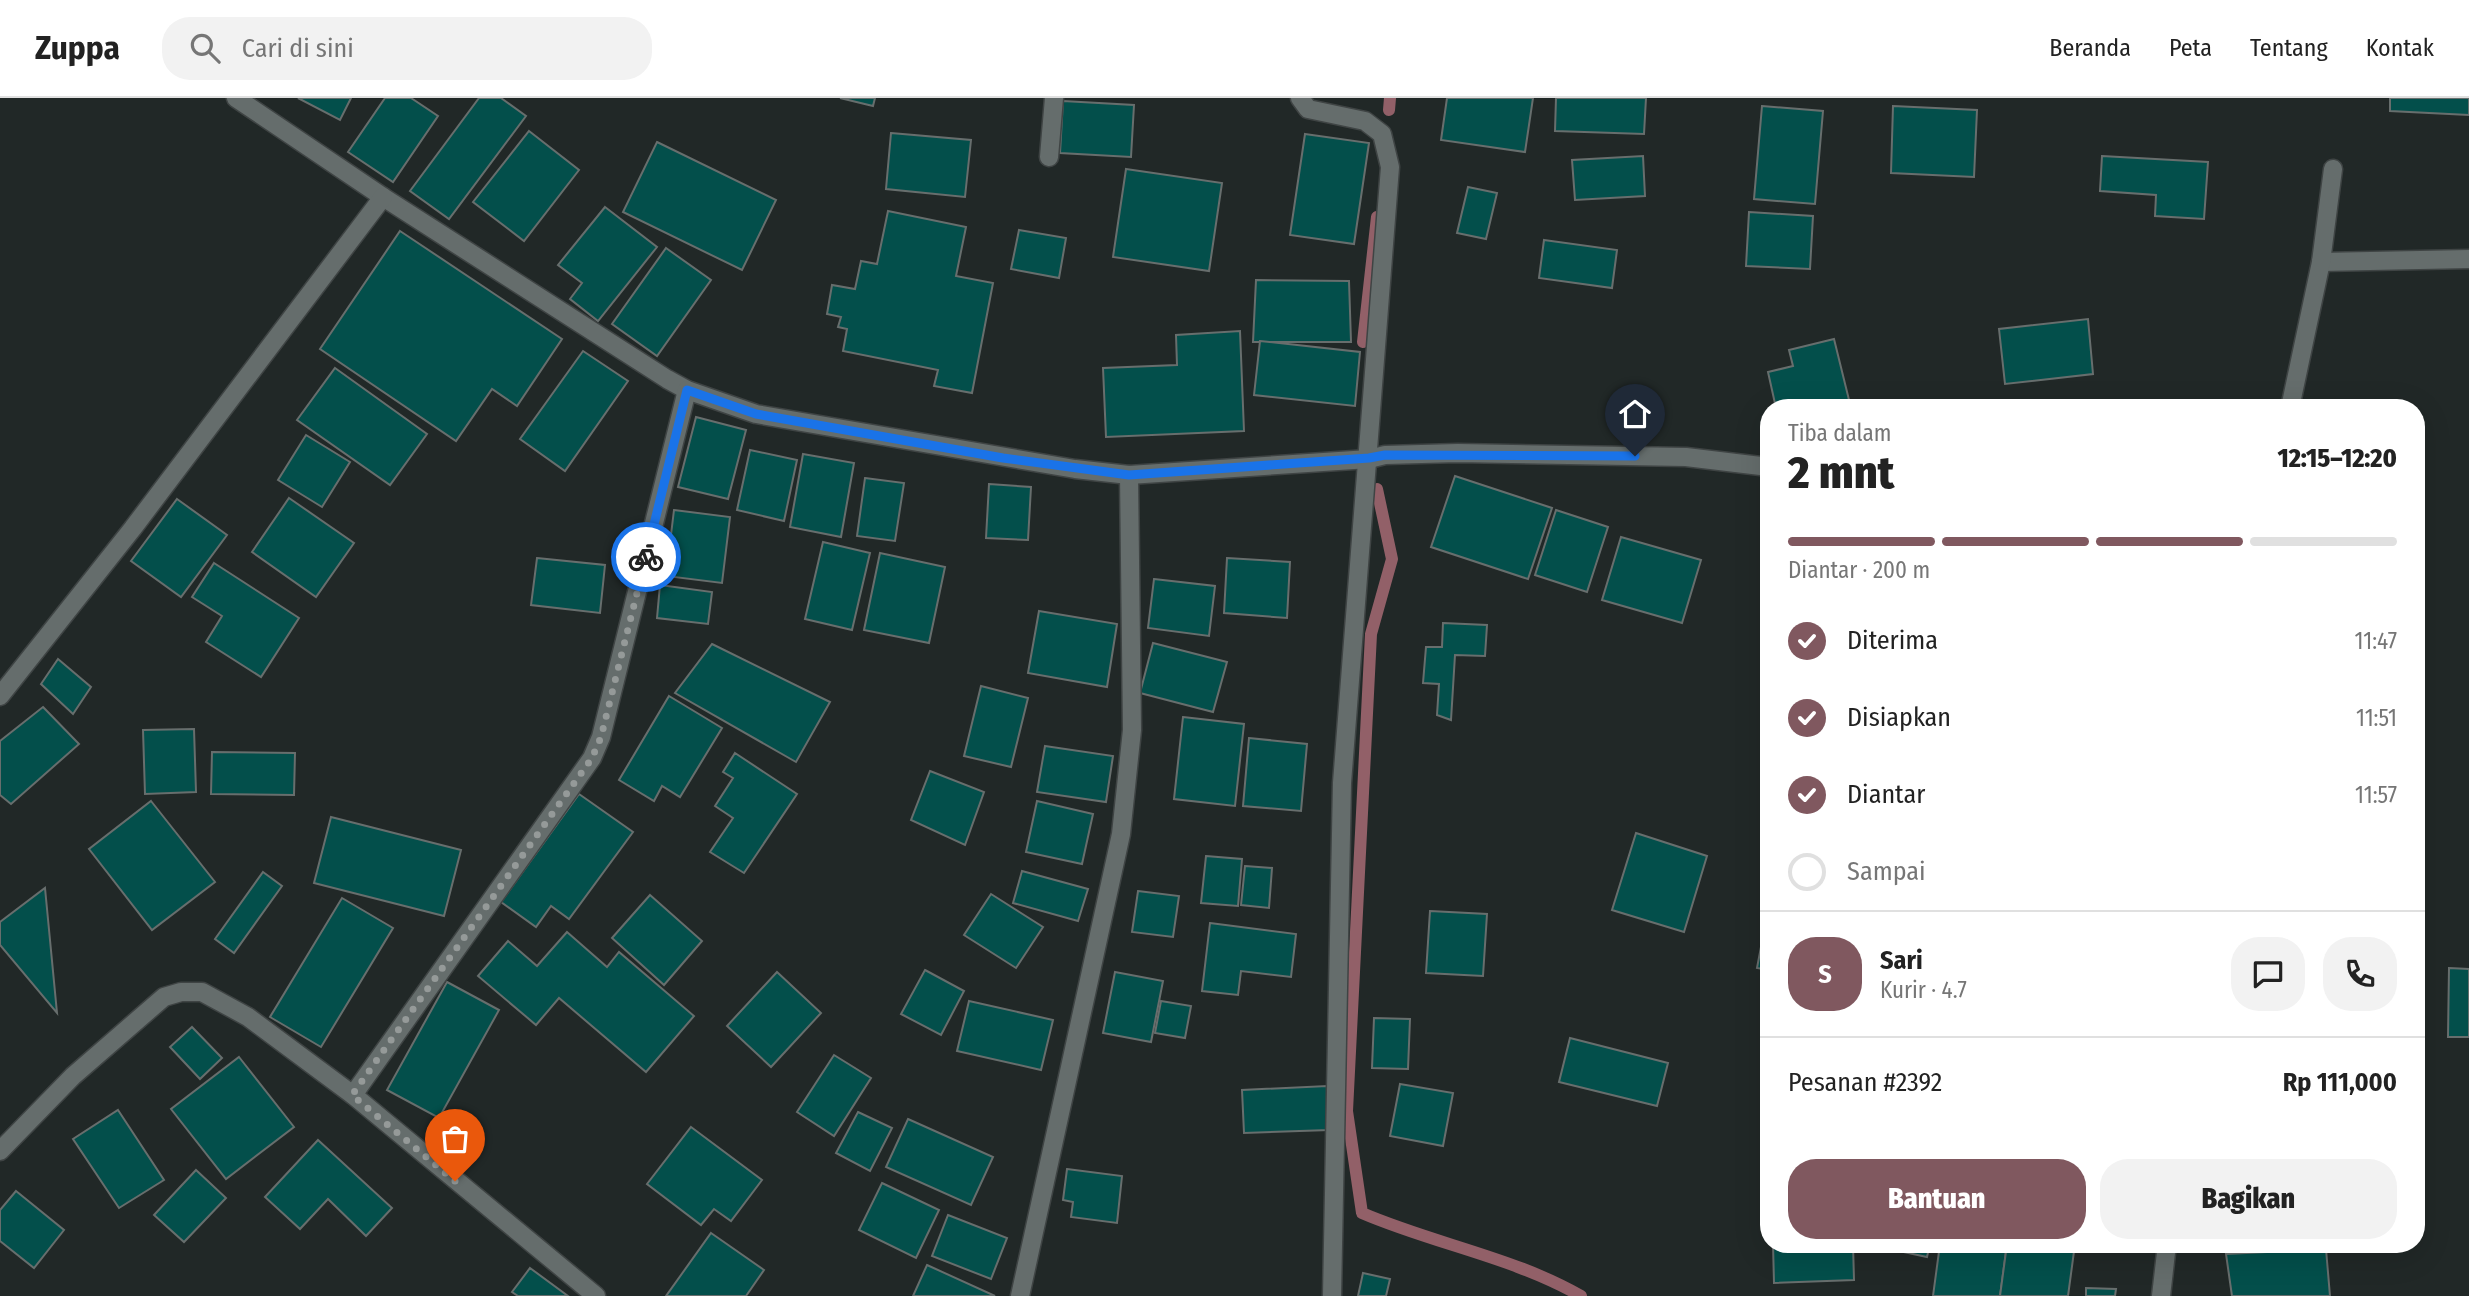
<!DOCTYPE html>
<html lang="id">
<meta charset="utf-8">
<style>
body{margin:0;font-family:"Fira Sans Condensed",sans-serif;background:#f2f2f2;color:#222;height:100vh;display:flex;flex-direction:column;font-size:26px;white-space:nowrap}
*{box-sizing:border-box;margin:0}
p{font-size:23px;color:#767676}
.icon{flex:none;width:38px;height:38px;fill:none;stroke:currentColor;stroke-width:2;stroke-linecap:round;stroke-linejoin:round}
.map{position:relative;flex:1;overflow:hidden}
.side{position:absolute;left:1760px;top:301px;width:665px;height:854px;display:flex;flex-direction:column;background:#fff;border-radius:28px;box-shadow:0 7px 28px #0002}
.side>*{flex:none}
.pin{position:absolute;display:grid;place-items:center;width:60px;height:60px;color:#fff;margin:-72px -30px;border-radius:50% 50% 50% 0;rotate:-45deg;box-shadow:0 0 7px #0007}
.pin .icon{rotate:45deg}
.courier{position:absolute;display:grid;place-items:center;width:70px;height:70px;margin:-35px;border:5px solid #1a73e8;border-radius:50%;background:#fff;color:#222;box-shadow:0 2px 9px #0007}
.headline em{font-style:normal;font-weight:800}
.headline div{display:flex;flex-direction:column-reverse}
.headline{display:flex;align-items:center;justify-content:space-between;height:119px;padding:0 28px}
h1{font-size:46px;font-weight:800;line-height:52px}
.bar{display:grid;grid-template-columns:repeat(4,1fr);gap:10px 7px;align-content:center;height:84px;padding:0 28px}
.bar i{height:9px;border-radius:5px;background:#e0e0e0}
.bar .current{background:#80585f}
.bar p{grid-column:span 4}
.line{display:flex;align-items:center;gap:18px;padding:0 28px;border-top:2px solid #e0e0e0}
.line div{flex:1}
.round{display:grid;place-items:center;flex:none;width:74px;height:74px;border-radius:28px;background:#f2f2f2}
ol{padding:0 28px;list-style:none}
li{display:flex;align-items:center;gap:21px;height:77px}
li p{margin-inline-start:auto}
li .icon{padding:7px;border-radius:50%;background:#80585f;color:#fff;stroke-width:4}
li:last-child{color:#767676}
li i{width:38px;height:38px;border:4px solid #e0e0e0;border-radius:50%}
.primary-button{display:flex;gap:14px;margin-top:auto;padding:14px 28px}
.primary-button a{flex:1;height:80px;border-radius:28px;background:#80585f;color:#fff;font-size:28px;font-weight:800;line-height:80px;text-align:center}
.primary-button a+a{background:#f2f2f2;color:#222}
header{display:flex;align-items:center;gap:42px;box-sizing:border-box;height:98px;padding:0 35px;background:#fff;border-bottom:2px solid #e0e0e0}
header strong{font-size:33px}
nav{display:flex;gap:38px;margin-inline-start:auto;font-size:24px}
.search{width:490px;height:63px;background:#f2f2f2;display:flex;align-items:center;gap:18px;box-sizing:border-box;padding:0 24px;border-radius:28px;color:#767676;font-size:26px}
.map>svg:first-child{display:block}
</style>
<header>
<strong>Zuppa</strong>
<div class="search"><svg class="icon" aria-label="search" viewBox="0 0 24 24"><circle cx="10" cy="10" r="6"/><path d="M15 15l6 6"/></svg>Cari di sini</div>
<nav><a>Beranda</a><a>Peta</a><a>Tentang</a><a>Kontak</a></nav>
</header>
<div class="map">
<svg width="2469" height="1198" viewBox="0 0 2469 1198">
<rect width="100%" height="100%" fill="#212827"/>
<g fill="none" stroke-linecap="round" stroke-linejoin="round">
<!-- stream -->
<g stroke="#926068" stroke-width="12">
<path d="M1389 12 1390 0"/>
<path d="M1363 244 1377 119"/>
<path d="M1377 391 1392 461 1371 536 1347 1013 1362 1115C1434 1146 1513 1159 1581 1198"/>
</g>
</g>
<!-- building -->
<g fill="#034f4b" stroke="#676e6d" stroke-width="2">
<path d="M298 0H351L340 22Z"/>
<path d="M385 0H411L438 18 393 84 348 54Z"/>
<path d="M479 0H501L526 18 449 121 410 93Z"/>
<path d="M840 0H875L873 8Z"/>
<path d="M1447 0H1533L1525 54 1441 42Z"/>
<path d="M1556 0H1646L1644 36 1555 33Z"/>
<path d="M2390 0H2469V17L2390 13Z"/>
<path d="M1063 3 1134 7 1131 59 1060 55Z"/>
<path d="M1762 8 1823 13 1815 106 1754 101Z"/>
<path d="M1893 8 1977 12 1974 79 1891 75Z"/>
<path d="M529 33 579 72 524 143 473 104Z"/>
<path d="M891 35 971 42 965 99 886 91Z"/>
<path d="M1305 36 1369 45 1354 146 1290 137Z"/>
<path d="M657 44 776 102 742 172 623 114Z"/>
<path d="M1643 58 1645 98 1575 102 1572 62Z"/>
<path d="M2102 58 2208 64 2204 121 2155 118 2156 97 2100 93Z"/>
<path d="M1126 71 1222 85 1209 173 1113 159Z"/>
<path d="M1468 89 1497 95 1486 141 1457 135Z"/>
<path d="M605 109 657 149 598 223 570 201 582 185 558 167Z"/>
<path d="M888 113 966 129 956 178 993 185 972 295 934 288 938 272 843 253 847 231 838 229 841 219 827 216 832 187 855 191 861 163 877 166Z"/>
<path d="M1749 114 1813 118 1810 171 1746 168Z"/>
<path d="M1019 132 1066 140 1059 180 1011 171Z"/>
<path d="M400 133 562 241 517 308 492 291 456 343 320 251Z"/>
<path d="M1544 142 1617 152 1612 190 1539 180Z"/>
<path d="M666 150 711 182 657 258 612 226Z"/>
<path d="M1256 182 1349 183 1351 244H1253Z"/>
<path d="M2088 221 2093 276 2005 286 1999 231Z"/>
<path d="M1240 233 1244 333 1106 339 1103 270 1177 267 1176 237Z"/>
<path d="M1834 241 1851 310H1776L1768 274 1793 268 1789 252Z"/>
<path d="M1260 243 1360 254 1355 308 1254 297Z"/>
<path d="M583 253 628 283 565 373 520 341Z"/>
<path d="M335 270 427 336 390 387 297 322Z"/>
<path d="M696 319 746 332 728 401 678 389Z"/>
<path d="M306 337 350 364 322 409 278 382Z"/>
<path d="M750 352 797 362 784 423 737 412Z"/>
<path d="M803 356 854 365 841 439 790 429Z"/>
<path d="M1455 378 1552 410 1528 481 1431 449Z"/>
<path d="M865 380 904 385 895 443 857 438Z"/>
<path d="M989 386 1031 389 1028 442 986 440Z"/>
<path d="M289 400 354 445 316 499 252 454Z"/>
<path d="M177 401 227 437 181 499 131 463Z"/>
<path d="M674 412 730 419 722 485 666 478Z"/>
<path d="M1556 412 1608 429 1587 494 1535 477Z"/>
<path d="M1621 439 1701 462 1682 525 1602 502Z"/>
<path d="M823 444 870 455 852 532 805 521Z"/>
<path d="M880 455 945 469 929 545 864 532Z"/>
<path d="M537 460 605 467 600 515 531 507Z"/>
<path d="M1227 460 1290 464 1287 520 1224 515Z"/>
<path d="M214 465 299 520 261 579 206 544 222 518 192 499Z"/>
<path d="M1154 481 1215 488 1209 538 1148 530Z"/>
<path d="M660 487 712 494 708 526 657 520Z"/>
<path d="M1039 513 1117 526 1107 589 1028 575Z"/>
<path d="M1443 525 1487 527 1485 558 1455 557 1451 622 1437 617 1439 586 1423 585 1426 549H1442Z"/>
<path d="M1153 545 1227 564 1213 614 1140 595Z"/>
<path d="M712 546 830 604 796 664 675 595Z"/>
<path d="M58 561 91 589 73 616 41 586Z"/>
<path d="M981 588 1028 600 1011 669 964 658Z"/>
<path d="M669 598 722 630 680 699 662 688 654 703 619 682Z"/>
<path d="M43 609 79 646 11 706 0 697V643Z"/>
<path d="M1183 619 1244 626 1235 708 1174 701Z"/>
<path d="M194 631 196 694 145 696 143 632Z"/>
<path d="M1249 640 1307 646 1301 713 1243 708Z"/>
<path d="M1045 648 1113 658 1106 704 1037 694Z"/>
<path d="M212 654 295 655 294 697 211 696Z"/>
<path d="M735 655 797 696 744 775 710 754 733 720 715 708 733 680 723 674Z"/>
<path d="M930 673 984 694 965 747 911 722Z"/>
<path d="M579 696 633 734 569 821 551 808 536 829 501 804Z"/>
<path d="M151 703 215 784 152 832 89 751Z"/>
<path d="M1037 703 1093 716 1082 766 1026 754Z"/>
<path d="M331 719 461 752 444 818 314 785Z"/>
<path d="M1636 735 1707 758 1684 834 1612 812Z"/>
<path d="M1206 758 1242 761 1238 808 1201 805Z"/>
<path d="M1245 768 1272 770 1269 810 1241 807Z"/>
<path d="M1022 773 1088 791 1078 823 1013 805Z"/>
<path d="M263 774 282 788 234 855 215 841Z"/>
<path d="M45 790 57 915 0 847V824Z"/>
<path d="M1138 793 1179 798 1173 839 1132 834Z"/>
<path d="M991 796 1043 829 1016 870 964 837Z"/>
<path d="M650 797 702 843 664 887 612 840Z"/>
<path d="M342 800 393 830 321 949 270 919Z"/>
<path d="M1769 807V872L1757 870Z"/>
<path d="M1430 813 1487 816 1483 878 1426 875Z"/>
<path d="M1210 825 1296 836 1291 879 1241 873 1238 897 1202 893Z"/>
<path d="M567 834 607 869 619 854 694 918 646 974 559 900 536 927 478 878 508 843 537 868Z"/>
<path d="M2449 870 2469 871V939H2448Z"/>
<path d="M925 872 964 893 941 937 901 916Z"/>
<path d="M777 874 821 915 771 969 727 928Z"/>
<path d="M1115 874 1163 883 1151 944 1103 935Z"/>
<path d="M447 884 499 912 439 1020 387 992Z"/>
<path d="M969 903 1053 922 1041 972 957 953Z"/>
<path d="M1161 903 1191 908 1185 940 1155 935Z"/>
<path d="M1374 920 1410 921 1408 971 1372 970Z"/>
<path d="M192 929 222 960 200 981 170 949Z"/>
<path d="M1570 940 1668 965 1657 1008 1559 984Z"/>
<path d="M834 957 871 980 834 1038 797 1014Z"/>
<path d="M239 959 294 1029 226 1081 171 1011Z"/>
<path d="M1400 986 1453 995 1443 1048 1390 1038Z"/>
<path d="M1327 988 1329 1032 1244 1035 1242 992Z"/>
<path d="M118 1012 164 1082 119 1110 73 1041Z"/>
<path d="M858 1014 892 1030 870 1073 836 1055Z"/>
<path d="M908 1021 993 1059 971 1107 886 1069Z"/>
<path d="M691 1029 762 1082 731 1123 714 1111 701 1127 647 1086Z"/>
<path d="M318 1042 392 1110 366 1138 328 1101 300 1131 265 1099Z"/>
<path d="M1067 1071 1122 1078 1117 1125 1071 1119 1073 1104 1063 1102Z"/>
<path d="M196 1072 226 1100 184 1144 154 1117Z"/>
<path d="M882 1085 939 1112 916 1160 859 1132Z"/>
<path d="M16 1093 64 1132 34 1170 0 1143V1112Z"/>
<path d="M948 1117 1007 1140 991 1181 932 1158Z"/>
<path d="M711 1135 764 1172 746 1198H666Z"/>
<path d="M1773 1146H1853L1854 1182 1774 1185Z"/>
<path d="M1880 1146H1930L1927 1159 1880 1149Z"/>
<path d="M1940 1146H2007L2000 1198H1933Z"/>
<path d="M2007 1146H2075L2068 1198H2000Z"/>
<path d="M2326 1151 2330 1198H2232L2226 1156Z"/>
<path d="M927 1167 995 1198H913Z"/>
<path d="M530 1170 568 1198H518L512 1194Z"/>
<path d="M1363 1175 1390 1181 1386 1198H1358Z"/>
<path d="M2086 1190 2116 1191 2115 1198H2086Z"/>
</g>
<g fill="none" stroke-linecap="round" stroke-linejoin="round">
<!-- service casing -->
<g stroke="#3f4444" stroke-width="21">
<path id="service" d="M2321 164 2469 161"/>
</g>
<!-- minor casing -->
<g stroke="#3f4444" stroke-width="21">
<g id="minor">
<path d="M236 0 383 99 667 281 687 292 756 316 1075 371 1129 377 1369 361 1385 357 1458 355 1686 359 1769 369"/>
<path d="M1300 0 1308 11 1365 23 1382 36 1390 69 1342 685 1332 1198"/>
<path d="M1049 59 1054 0"/>
<path d="M2290 310 2321 164 2333 71"/>
<path d="M0 598 133 430 383 99"/>
<path d="M353 997 592 660 601 639 687 292"/>
<path d="M0 1053 73 978 164 899 181 894H202L248 919 353 997 596 1198"/>
<path d="M1020 1198 1121 736 1132 632 1129 377"/>
<path d="M2161 1198 2167 1146"/>
</g>
</g>
<!-- service -->
<use href="#service" stroke="#656d6c" stroke-width="18"/>
<!-- minor -->
<use href="#minor" stroke="#656d6c" stroke-width="18"/>
</g>
<g fill="none" stroke-linecap="round" stroke-linejoin="round">
<!-- done -->
<path stroke="#959a99" stroke-width="7" stroke-dasharray="0 12.6" d="M455 1083 352 997 592 660 601 639 646 459"/>
<!-- route -->
<path stroke="#1a73e8" stroke-width="9" d="M646 459 687 292 756 316 1003 360 1129 377 1369 360 1385 357 1635 358"/>
</g>
</svg>
<div class="pin" style="left:455px;top:1083px;background:#ea580c"><svg class="icon" aria-label="bag" viewBox="0 0 24 24"><path d="M5 8h14l-1 12H6zM9 8a3 3 0 0 1 6 0"/></svg></div>
<div class="pin" style="left:1635px;top:358px;background:#1f2937"><svg class="icon" aria-label="home" viewBox="0 0 24 24"><path d="M3 11l9-7 9 7M6 9v11h12V9"/></svg></div>
<div class="courier" style="left:646px;top:459px"><svg class="icon" aria-label="bike" viewBox="0 0 24 24"><circle cx="6" cy="16" r="4"/><circle cx="18" cy="16" r="4"/><path d="M6 16l4-8h5l3 8M10 8l3 8H6M13 5h3"/></svg></div>
<section class="side">
<div class="headline"><div><h1>2 mnt</h1><p>Tiba dalam</p></div><em>12:15–12:20</em></div>
<div class="bar"><i class="current"></i><i class="current"></i><i class="current"></i><i></i><p>Diantar · 200 m</p></div>
<ol>
<li><svg class="icon" aria-label="check" viewBox="0 0 24 24"><path d="M5 12l5 5 9-10"/></svg>Diterima<p>11:47</p></li>
<li><svg class="icon" aria-label="check" viewBox="0 0 24 24"><path d="M5 12l5 5 9-10"/></svg>Disiapkan<p>11:51</p></li>
<li><svg class="icon" aria-label="check" viewBox="0 0 24 24"><path d="M5 12l5 5 9-10"/></svg>Diantar<p>11:57</p></li>
<li><i></i>Sampai</li>
</ol>
<div class="line" style="height:126px"><b class="round" style="background:#80585f;color:#fff">S</b><div><b>Sari</b><p>Kurir · 4.7</p></div><a class="round"><svg class="icon" aria-label="chat" viewBox="0 0 24 24"><path d="M4 5h16v11H9l-5 4z"/></svg></a><a class="round"><svg class="icon" aria-label="phone" viewBox="0 0 24 24"><path d="M5 4h4l2 5-3 2q2 4 5 5l2-3 5 2v4C11 20 4 13 5 4z"/></svg></a></div>
<div class="line" style="height:91px"><div>Pesanan #2392</div><b>Rp 111,000</b></div>
<div class="primary-button"><a>Bantuan</a><a>Bagikan</a></div>
</section>
</div>
